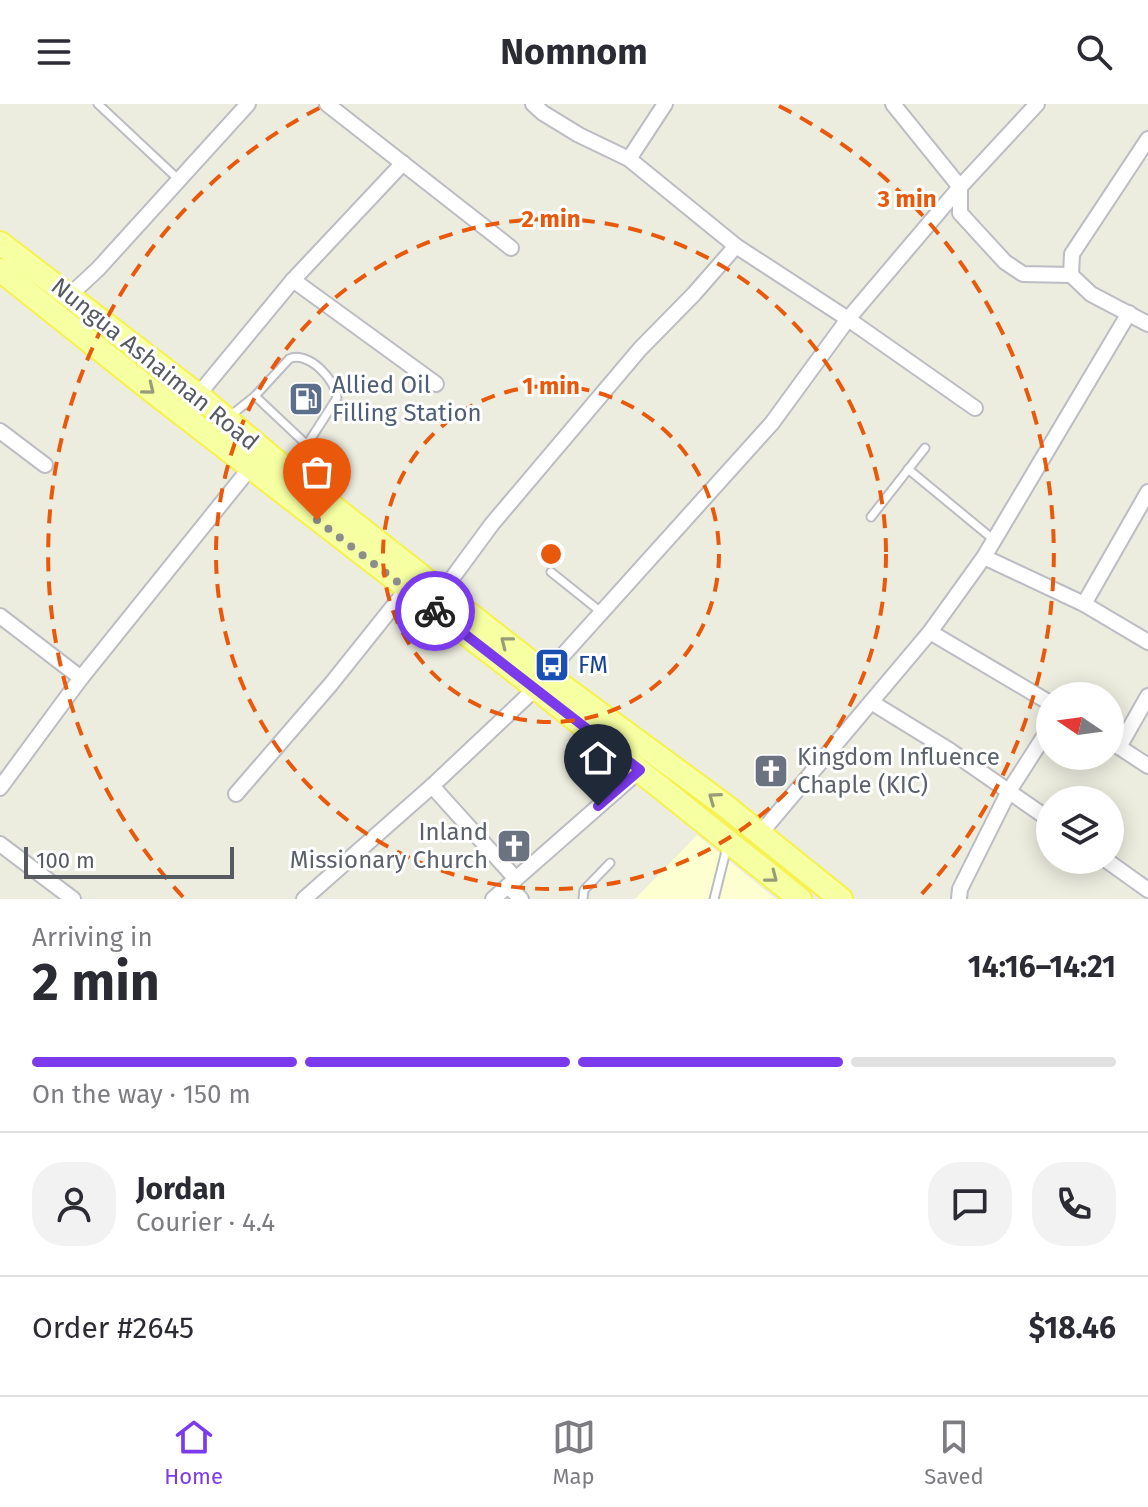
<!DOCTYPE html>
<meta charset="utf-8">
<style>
body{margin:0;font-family:"Fira Sans",sans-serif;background:#f2f2f3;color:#2b2b33;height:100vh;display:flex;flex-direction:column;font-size:30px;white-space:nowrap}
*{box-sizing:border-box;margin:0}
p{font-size:26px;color:#7c7c81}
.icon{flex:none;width:44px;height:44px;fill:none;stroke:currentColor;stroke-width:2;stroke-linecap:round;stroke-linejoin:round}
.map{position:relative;height:795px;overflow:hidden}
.sheet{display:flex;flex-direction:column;background:#fff;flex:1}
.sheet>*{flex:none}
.needle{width:52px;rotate:283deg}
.tools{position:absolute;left:1036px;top:578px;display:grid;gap:16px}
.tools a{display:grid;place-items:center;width:88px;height:88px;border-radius:50%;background:#fff;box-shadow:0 4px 20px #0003;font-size:40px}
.scale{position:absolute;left:24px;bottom:20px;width:210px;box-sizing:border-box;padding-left:8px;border:4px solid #585a61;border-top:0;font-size:22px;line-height:28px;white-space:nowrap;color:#585a61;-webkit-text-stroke:6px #fff;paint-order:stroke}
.pin{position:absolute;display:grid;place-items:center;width:68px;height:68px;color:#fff;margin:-82px -34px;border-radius:50% 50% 50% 0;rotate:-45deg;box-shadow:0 0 8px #0007}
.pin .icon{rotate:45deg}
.courier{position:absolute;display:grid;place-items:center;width:80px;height:80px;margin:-40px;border:6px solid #7c3aed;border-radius:50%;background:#fff;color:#222;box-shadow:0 2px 10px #0007}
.headline em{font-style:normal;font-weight:700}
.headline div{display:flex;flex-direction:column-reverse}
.headline{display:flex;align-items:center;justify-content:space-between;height:136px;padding:0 32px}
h1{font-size:52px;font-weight:700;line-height:60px}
.bar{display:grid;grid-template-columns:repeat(4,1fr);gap:12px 8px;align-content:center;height:96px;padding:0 32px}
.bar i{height:10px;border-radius:6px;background:#e1e1e2}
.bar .selected{background:#7c3aed}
.bar p{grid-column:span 4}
.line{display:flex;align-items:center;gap:20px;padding:0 32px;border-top:2px solid #e1e1e2}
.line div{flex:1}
.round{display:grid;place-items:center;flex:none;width:84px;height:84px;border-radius:32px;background:#f2f2f3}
header{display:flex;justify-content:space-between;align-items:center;height:104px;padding:0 32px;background:#fff;font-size:36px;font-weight:700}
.tab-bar{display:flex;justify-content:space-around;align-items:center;height:112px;border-top:2px solid #e1e1e2;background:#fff;font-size:22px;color:#7c7c81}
.tab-bar a{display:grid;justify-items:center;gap:4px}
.tab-bar .selected{color:#7c3aed}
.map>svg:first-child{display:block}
</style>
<header><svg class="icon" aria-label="menu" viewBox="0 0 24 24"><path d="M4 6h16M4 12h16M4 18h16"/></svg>Nomnom<svg class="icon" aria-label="search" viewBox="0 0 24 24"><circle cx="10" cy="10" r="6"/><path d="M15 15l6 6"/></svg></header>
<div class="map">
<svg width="1148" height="795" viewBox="0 0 1148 795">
<rect width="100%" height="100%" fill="#ececdf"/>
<!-- commercial -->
<path fill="#feffd1" d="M697 731 776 795H635Z"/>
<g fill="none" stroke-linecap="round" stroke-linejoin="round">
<!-- service casing -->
<g stroke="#bcbdc4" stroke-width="11">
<g id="service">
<path d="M98 0 178 75"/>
<path d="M255 292 306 340"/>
<path d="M230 312 255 292 289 255C308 246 336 276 337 294L292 364"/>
<path d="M908 365 994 436"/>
<path d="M871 413 925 344"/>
<path d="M551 468 601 508"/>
<path d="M583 795 584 786 610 759"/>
<path d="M714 795 727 743"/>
</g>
</g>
<!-- minor casing -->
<g stroke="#bcbdc4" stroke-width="18">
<g id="minor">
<path d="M327 0 511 144"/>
<path d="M533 0 543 9 579 31 629 55 736 142 848 215 975 304"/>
<path d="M893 0 960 83V109L1005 158 1023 170 1071 171"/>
<path d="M1148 35 1072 150 1071 171 1091 190 1148 220"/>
<path d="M629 55 665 0"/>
<path d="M293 176 436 280"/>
<path d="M70 191 98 165 248 0"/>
<path d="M198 291 293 176 403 59"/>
<path d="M0 327 45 361"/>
<path d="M984 453 1084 500 1148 538"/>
<path d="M442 488 492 420 640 245 694 190 736 142"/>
<path d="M1084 500 1148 388"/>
<path d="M0 512 81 574"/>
<path d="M930 528 1050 599"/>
<path d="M546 570 772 319 848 215 960 83 1037 0"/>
<path d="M871 598 949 646 1050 716"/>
<path d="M1110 637 1148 662"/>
<path d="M1119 643 1148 592"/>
<path d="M432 682 516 775"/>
<path d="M0 684 81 574 250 364"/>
<path d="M236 690 331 580 407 485"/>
<path d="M760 730 930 528 984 453 1129 209"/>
<path d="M0 740 73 795"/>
<path d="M1106 756 1148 786"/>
<path d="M508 782 521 795"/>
<path d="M304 795 432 682 536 584"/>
<path d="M493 795 640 666"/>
<path d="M959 795 960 785 1009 687 1050 623"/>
</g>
</g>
<!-- primary casing -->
<g stroke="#f6f24d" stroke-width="26">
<g id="primary">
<path d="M0 139 198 291 289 368 546 570 723 700 841 795"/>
<path d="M0 166 152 287 536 584 800 795"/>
</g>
</g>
<!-- service -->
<use href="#service" stroke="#fff" stroke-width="7"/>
<!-- minor -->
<use href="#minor" stroke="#fff" stroke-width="14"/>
<!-- primary -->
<use href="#primary" stroke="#f6ffa1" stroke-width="22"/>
</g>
<!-- one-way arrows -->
<defs><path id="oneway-chevron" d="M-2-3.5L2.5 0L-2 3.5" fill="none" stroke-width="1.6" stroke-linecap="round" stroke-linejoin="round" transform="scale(2)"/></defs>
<g stroke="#979c7b">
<use href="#oneway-chevron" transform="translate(149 285) rotate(39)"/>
<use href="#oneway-chevron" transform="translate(506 538) rotate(-142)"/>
<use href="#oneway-chevron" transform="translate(714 694) rotate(-144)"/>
<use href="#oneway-chevron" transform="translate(772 773) rotate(38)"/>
</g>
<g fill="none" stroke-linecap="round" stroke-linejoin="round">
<!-- done -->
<path stroke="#8c8d8d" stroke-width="8" stroke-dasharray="0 14.4" d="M317 416 435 507"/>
<!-- route -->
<path stroke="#7c3aed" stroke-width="10" d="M435 507 640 666 598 702"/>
</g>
<!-- distance rings -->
<g fill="none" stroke="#e8590c" stroke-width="4" stroke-dasharray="14 10">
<circle cx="551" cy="450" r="168"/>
<circle cx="551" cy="450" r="335"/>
<path d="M183 793A503 503 0 0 1 323 2M779 2A503 503 0 0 1 919 793"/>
</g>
<!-- icons -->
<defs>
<g id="fuel-square" transform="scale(1.8)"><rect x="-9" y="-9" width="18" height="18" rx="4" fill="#5c6f8a" stroke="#fff"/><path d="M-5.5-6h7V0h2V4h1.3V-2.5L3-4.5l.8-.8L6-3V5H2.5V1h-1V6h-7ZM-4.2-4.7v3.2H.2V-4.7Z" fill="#fff"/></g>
<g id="bus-square" transform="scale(1.8)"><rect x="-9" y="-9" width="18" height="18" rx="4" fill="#1a4fb4" stroke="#fff"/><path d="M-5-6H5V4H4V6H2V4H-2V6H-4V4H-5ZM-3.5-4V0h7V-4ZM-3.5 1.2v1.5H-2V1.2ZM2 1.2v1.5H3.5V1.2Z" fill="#fff"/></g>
<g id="church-square" transform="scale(1.8)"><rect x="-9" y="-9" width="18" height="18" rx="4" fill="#6b7280" stroke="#fff"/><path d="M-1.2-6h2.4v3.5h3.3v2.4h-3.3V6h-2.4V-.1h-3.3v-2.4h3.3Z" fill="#fff"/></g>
</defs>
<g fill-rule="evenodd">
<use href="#fuel-square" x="306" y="295"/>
<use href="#bus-square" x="552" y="561"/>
<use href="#church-square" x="771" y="667"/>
<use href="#church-square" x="514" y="742"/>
</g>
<g text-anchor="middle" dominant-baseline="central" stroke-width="6" stroke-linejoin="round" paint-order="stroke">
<!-- street labels -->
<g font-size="24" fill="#585a61" stroke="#fff">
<text transform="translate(155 260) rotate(39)">Nungua Ashaiman Road</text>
</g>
<!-- service labels -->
<g font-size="24" fill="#4e5e75" stroke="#fff" text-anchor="start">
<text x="332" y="281">Allied Oil<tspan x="332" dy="28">Filling Station</tspan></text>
</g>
<!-- transit labels -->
<g font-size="24" fill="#164399" stroke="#fff" text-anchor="start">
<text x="578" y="561">FM</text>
</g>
<!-- worship labels -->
<g font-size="24" fill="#5b616d" stroke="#fff" text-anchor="start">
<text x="797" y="653">Kingdom Influence<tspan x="797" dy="28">Chaple (KIC)</tspan></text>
<text x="488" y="728" text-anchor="end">Inland<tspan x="488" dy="28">Missionary Church</tspan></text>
</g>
</g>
<circle cx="551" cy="450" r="12" fill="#e8590c" stroke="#fff" stroke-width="4"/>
<g font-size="24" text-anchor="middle" font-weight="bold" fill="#e8590c" stroke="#fff" stroke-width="6" stroke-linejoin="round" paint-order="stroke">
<text x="907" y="103">3 min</text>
<text x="551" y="123">2 min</text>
<text x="551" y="290">1 min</text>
</g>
</svg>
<div class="tools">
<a><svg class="needle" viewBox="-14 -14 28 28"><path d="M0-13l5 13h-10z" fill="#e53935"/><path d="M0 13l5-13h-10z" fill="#7c7c81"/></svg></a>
<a><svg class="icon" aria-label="layers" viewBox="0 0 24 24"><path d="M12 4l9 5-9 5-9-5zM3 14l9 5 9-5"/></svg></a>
</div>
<div class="scale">100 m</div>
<div class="pin" style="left:317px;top:416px;background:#ea580c"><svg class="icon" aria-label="bag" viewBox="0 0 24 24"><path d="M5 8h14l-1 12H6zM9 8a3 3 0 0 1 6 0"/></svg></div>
<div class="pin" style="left:598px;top:702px;background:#1f2937"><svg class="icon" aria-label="home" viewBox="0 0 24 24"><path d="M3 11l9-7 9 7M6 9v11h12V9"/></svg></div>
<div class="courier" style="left:435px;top:507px"><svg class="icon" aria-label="bike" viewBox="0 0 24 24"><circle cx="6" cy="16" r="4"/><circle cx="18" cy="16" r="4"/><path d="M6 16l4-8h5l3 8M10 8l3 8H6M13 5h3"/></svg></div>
</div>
<section class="sheet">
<div class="headline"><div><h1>2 min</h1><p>Arriving in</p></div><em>14:16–14:21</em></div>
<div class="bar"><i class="selected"></i><i class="selected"></i><i class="selected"></i><i></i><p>On the way · 150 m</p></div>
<div class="line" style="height:144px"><a class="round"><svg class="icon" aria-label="person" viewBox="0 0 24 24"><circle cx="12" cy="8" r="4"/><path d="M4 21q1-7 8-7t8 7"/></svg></a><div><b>Jordan</b><p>Courier · 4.4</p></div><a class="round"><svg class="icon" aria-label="chat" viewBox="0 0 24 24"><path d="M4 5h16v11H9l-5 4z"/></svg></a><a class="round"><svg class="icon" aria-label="phone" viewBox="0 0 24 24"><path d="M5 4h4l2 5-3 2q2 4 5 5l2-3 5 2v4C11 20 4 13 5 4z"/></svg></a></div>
<div class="line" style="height:104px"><div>Order #2645</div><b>$18.46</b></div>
</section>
<nav class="tab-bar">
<a class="selected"><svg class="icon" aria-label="home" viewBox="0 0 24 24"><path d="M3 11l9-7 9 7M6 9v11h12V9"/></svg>Home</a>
<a><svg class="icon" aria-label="map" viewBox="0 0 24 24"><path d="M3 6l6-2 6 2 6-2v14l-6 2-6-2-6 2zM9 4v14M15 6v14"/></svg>Map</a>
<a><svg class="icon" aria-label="saved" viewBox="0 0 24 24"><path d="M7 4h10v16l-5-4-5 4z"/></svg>Saved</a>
</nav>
